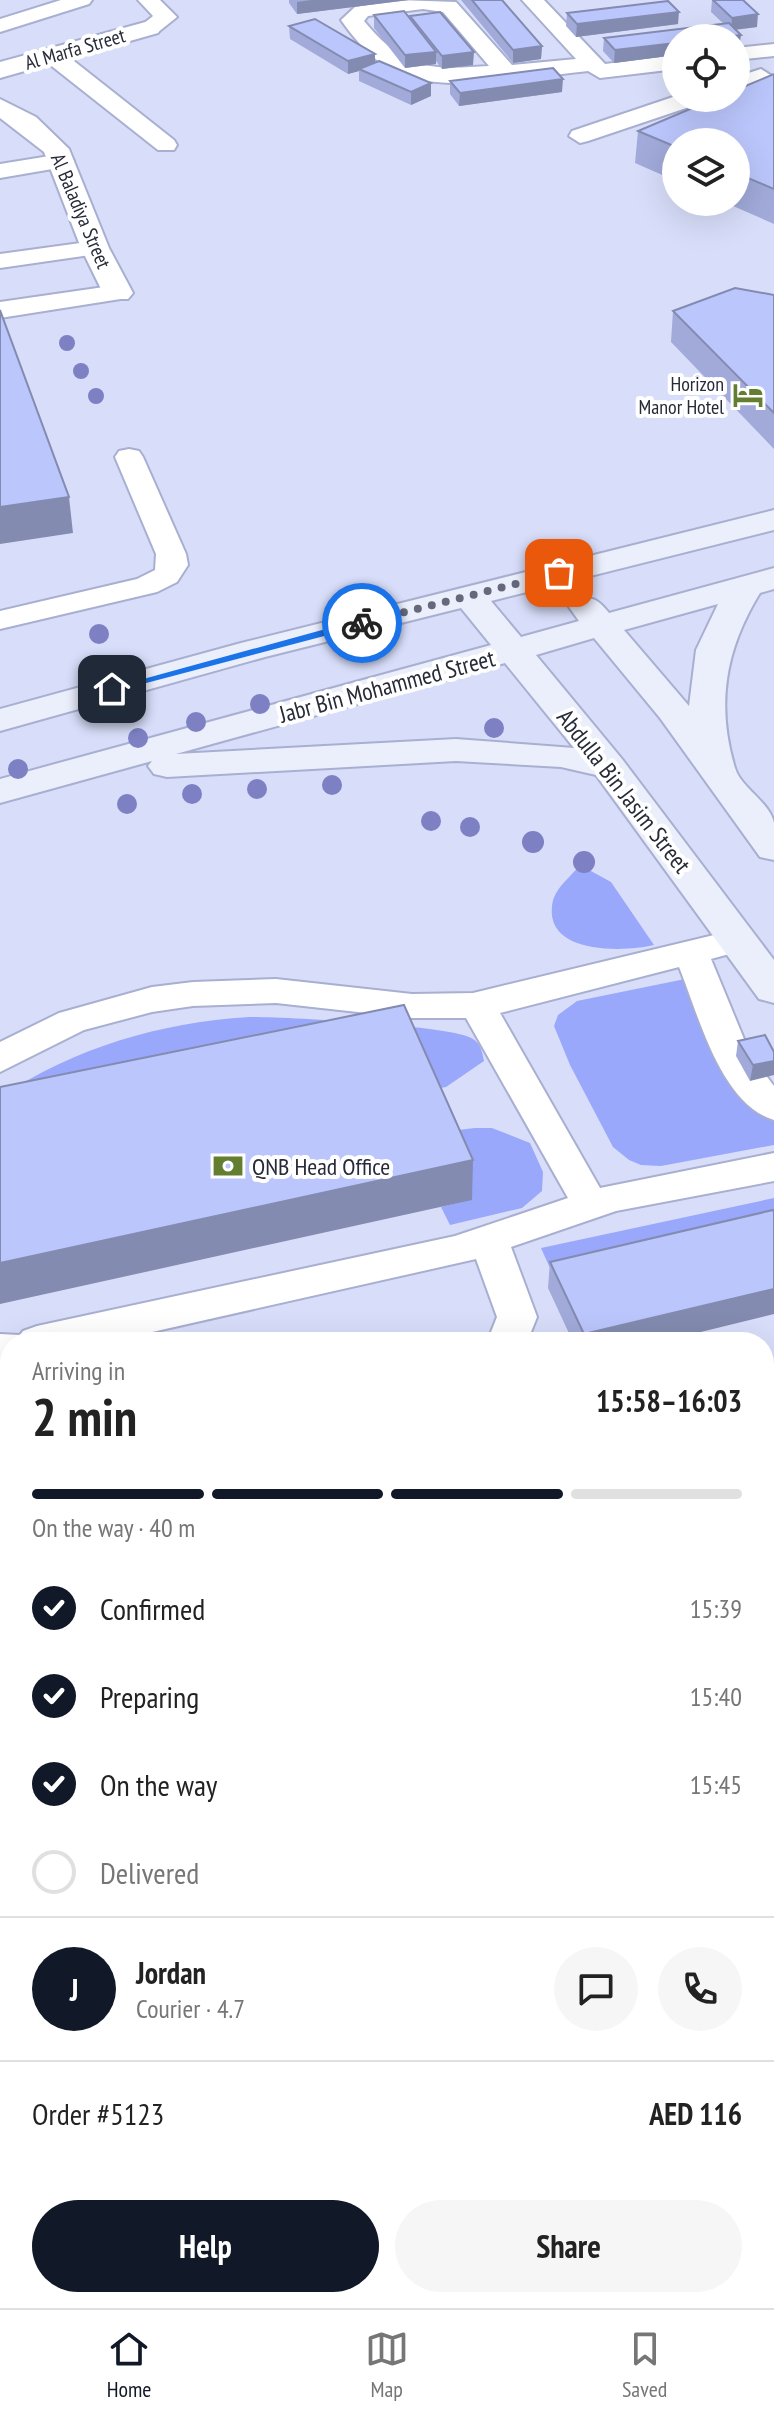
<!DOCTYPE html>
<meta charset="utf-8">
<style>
body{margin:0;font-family:"PT Sans Narrow",sans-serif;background:#f6f6f6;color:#222;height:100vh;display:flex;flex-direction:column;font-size:30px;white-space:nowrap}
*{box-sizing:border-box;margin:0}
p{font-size:26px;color:#767676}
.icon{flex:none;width:44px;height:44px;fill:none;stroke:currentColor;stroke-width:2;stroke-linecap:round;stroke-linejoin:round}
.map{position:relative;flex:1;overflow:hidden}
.sheet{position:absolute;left:0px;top:1332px;width:774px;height:976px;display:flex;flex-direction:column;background:#fff;border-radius:32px 32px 0 0;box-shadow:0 8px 32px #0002}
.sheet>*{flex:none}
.controls{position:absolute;left:662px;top:24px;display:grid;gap:16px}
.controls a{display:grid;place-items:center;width:88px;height:88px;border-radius:50%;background:#fff;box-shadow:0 8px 32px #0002;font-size:40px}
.pin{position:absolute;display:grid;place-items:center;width:68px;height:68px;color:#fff;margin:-34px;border-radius:16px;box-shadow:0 4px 12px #0006}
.courier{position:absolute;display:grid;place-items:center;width:80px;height:80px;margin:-40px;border:6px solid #1a73e8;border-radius:50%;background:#fff;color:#222;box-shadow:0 2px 10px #0007}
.head em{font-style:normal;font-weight:600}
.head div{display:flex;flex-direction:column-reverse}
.head{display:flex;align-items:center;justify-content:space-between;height:136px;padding:0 32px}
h1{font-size:52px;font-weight:600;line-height:60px}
.bar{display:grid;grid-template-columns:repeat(4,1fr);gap:12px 8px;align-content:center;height:96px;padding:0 32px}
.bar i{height:10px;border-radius:6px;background:#e0e0e0}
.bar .selected{background:#111827}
.bar p{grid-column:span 4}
.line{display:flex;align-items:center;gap:20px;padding:0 32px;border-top:2px solid #e0e0e0}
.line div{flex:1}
.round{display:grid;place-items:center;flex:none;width:84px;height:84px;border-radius:42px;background:#f6f6f6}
ol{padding:0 32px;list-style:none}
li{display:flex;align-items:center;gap:24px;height:88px}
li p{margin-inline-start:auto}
li .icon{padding:8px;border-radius:50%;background:#111827;color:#fff;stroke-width:4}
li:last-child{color:#767676}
li i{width:44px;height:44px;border:4px solid #e0e0e0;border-radius:50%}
.button{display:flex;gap:16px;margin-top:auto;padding:16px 32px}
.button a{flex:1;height:92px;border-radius:48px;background:#111827;color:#fff;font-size:32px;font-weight:600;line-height:92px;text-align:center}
.button a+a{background:#f6f6f6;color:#222}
.dock{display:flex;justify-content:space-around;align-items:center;height:112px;border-top:2px solid #e0e0e0;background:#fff;font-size:22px;color:#767676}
.dock a{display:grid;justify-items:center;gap:4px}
.dock .selected{color:#111827}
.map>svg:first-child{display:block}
</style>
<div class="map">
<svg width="774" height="2308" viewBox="0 0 774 2308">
<rect width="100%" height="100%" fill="#d8defa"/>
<!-- green -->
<g fill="#99a8fa">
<path d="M580 865 611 882 654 945C625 952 546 955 552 906 554 888 570 878 580 865Z"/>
<path d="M690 978 774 1118V1145L661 1166 641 1165 629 1160 613 1147 570 1065 554 1026 558 1015 577 1001Z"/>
<path d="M249 1017C282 1017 453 1025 473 1039 481 1044 482 1052 484 1061L446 1087 424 1091 0 1097C77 1047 158 1023 249 1017Z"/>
<path d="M475 1128H492L530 1143 543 1172 542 1191 522 1208 450 1225 441 1207 472 1199 441 1132Z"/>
<path d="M774 1198V1236L558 1286 541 1248Z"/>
</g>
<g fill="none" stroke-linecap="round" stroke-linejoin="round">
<!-- lane casing -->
<g stroke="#a8afd0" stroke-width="4">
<g id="lane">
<path d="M61 0H92L89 4 0 32V19Z"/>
<path d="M138 0H160L177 17 157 33H141L138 28 153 16Z"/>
<path d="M398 0 456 2 512 65 576 59 522 0H544L605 64 676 55V69L600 78 588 71C535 76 443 95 395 72 373 61 355 40 341 20L355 7ZM423 9 443 12 489 66C428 70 405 70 364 21L368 16Z"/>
<path d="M774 44V56L736 60V48Z"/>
<path d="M52 49 60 50 174 140 177 145 174 150H158L44 60 41 55Z"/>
<path d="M761 69 772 76 769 81 736 91V77Z"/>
<path d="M676 96 704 98 701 103 588 141 580 143 569 136 572 131Z"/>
<path d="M62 154 70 156 74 161 70 166 0 178V164Z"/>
<path d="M95 241 107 248 104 253 0 268V254Z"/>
<path d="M118 285 131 293 127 298 0 318V302Z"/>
<path d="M129 449 139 451 143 457 186 554 188 565 177 582 157 592 0 629V611L137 579 155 570 156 554 115 457 119 451Z"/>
<path d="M739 929 751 932 756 940 751 948 711 959 751 1056 774 1086V1120C720 1104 698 1013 679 967L500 1013 600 1188 774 1153V1181L616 1211 511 1247 537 1317 527 1342H487L497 1317 476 1259 108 1342H10V1364L0 1366V1334L20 1335 23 1331 37 1326 455 1236 568 1198 466 1018H412L276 1003 193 1006 152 1012 84 1030 0 1072V1042L59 1013 152 987 193 982 276 979 412 994 473 993Z"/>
<path d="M764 1435 774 1438V1481L764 1478Z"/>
<path d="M10 1453V1487L0 1489V1455Z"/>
<path d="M10 1604V1642L0 1645V1607Z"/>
<path d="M0 1991 10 1995V2072L0 2068Z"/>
<path d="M10 2196V2277L0 2281V2200Z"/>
</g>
</g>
<!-- street casing -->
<g stroke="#a8afd0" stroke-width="4">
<g id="street">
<path d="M149 21 161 28 158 33 0 78V62Z"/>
<path d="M0 99 36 117 69 149 109 248 133 293 128 299H108L103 293 81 248 44 152 0 118Z"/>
</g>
</g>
<!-- secondary casing -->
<g stroke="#a8afd0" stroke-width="4">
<path id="secondary" d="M774 510V530L491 601 521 637 579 621 569 607 574 600C591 595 598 599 609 613L774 568V589L760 593C725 650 716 705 735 768 741 788 770 802 774 823 774 835 774 849 774 860L760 857 660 718 594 638 536 655 622 759 774 960V1003L759 999 596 775 561 767 456 761 167 777 154 774 148 766 152 761 0 803V779L491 645 461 608 265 657 0 731V709L241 643ZM718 604 696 650 689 706 624 630ZM505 663 574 748 456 739 176 754Z"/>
</g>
<!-- lane -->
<use href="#lane" fill="#fff" fill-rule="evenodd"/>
<!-- street -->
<use href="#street" fill="#fff" fill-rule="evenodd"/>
<!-- secondary -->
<use href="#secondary" fill="#ebeefb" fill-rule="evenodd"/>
</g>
<!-- trees -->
<g fill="#7d80c3">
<circle cx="67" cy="343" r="8"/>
<circle cx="81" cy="371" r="8"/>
<circle cx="96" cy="396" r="8"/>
<circle cx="99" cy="634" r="10"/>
<circle cx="260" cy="704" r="10"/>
<circle cx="196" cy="722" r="10"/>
<circle cx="494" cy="728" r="10"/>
<circle cx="138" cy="738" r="10"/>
<circle cx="18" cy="769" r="10"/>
<circle cx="332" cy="785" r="10"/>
<circle cx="257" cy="789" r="10"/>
<circle cx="192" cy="794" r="10"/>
<circle cx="127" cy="804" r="10"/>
<circle cx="431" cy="821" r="10"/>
<circle cx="470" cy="827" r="10"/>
<circle cx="533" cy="842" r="11"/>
<circle cx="584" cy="862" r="11"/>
</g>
<!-- wall -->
<g fill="#a1aad9">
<path d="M289 0H409L297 14 289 3Z"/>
<path d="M461 0H502L542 46 541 59 513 63Z"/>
<path d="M712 0H743L757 27 735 30 739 47 736 48V38H676V55L614 63 603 51 604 38 724 24 711 12Z"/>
<path d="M567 13 678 24 576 37 566 26Z"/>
<path d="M374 15 410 20V16L473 65 442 69 436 61V64L405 68 374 28Z"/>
<path d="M289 26 375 62 431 96 411 105 359 81V71L348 74 290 39Z"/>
<path d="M774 74V224L724 202H736V142H676V181L635 163 638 131Z"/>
<path d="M450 81 562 92 459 106 450 94Z"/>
<path d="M774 295V449L671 342 673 311Z"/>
<path d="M738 1041 774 1052 750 1081 736 1056Z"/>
<path d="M550 1262 660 1342H573L548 1288Z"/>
<path d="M257 2298H551L555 2308H260Z"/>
</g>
<!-- shaded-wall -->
<g fill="#838bb0">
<path d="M311 0H409L297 14V2Z"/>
<path d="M679 12 678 24 576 37 577 24Z"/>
<path d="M758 14 757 27 731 30 732 18Z"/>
<path d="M741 35 739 47 736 48V38H715Z"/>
<path d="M676 43V55L614 63 615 50Z"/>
<path d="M542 46 541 59 513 63V50Z"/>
<path d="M436 52V64L405 68V55Z"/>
<path d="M474 52 473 65 442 69V56Z"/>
<path d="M375 54V66L359 69V71L348 74V61Z"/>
<path d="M563 79 562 92 459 106 460 93Z"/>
<path d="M431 83V96L411 105V92Z"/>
<path d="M69 497 73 533 0 544V507Z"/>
<path d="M774 1061V1075L750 1081 753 1065Z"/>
<path d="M473 1160 472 1200 0 1304V1263Z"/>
<path d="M774 1289V1314L660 1342H583L584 1334Z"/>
<path d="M774 2085V2115L764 2118V2088Z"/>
</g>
<!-- building -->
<g fill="#bbc6fc" stroke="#838bb0" stroke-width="2">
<path d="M472 0H502L542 46 513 50Z"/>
<path d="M713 0H743L758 14 732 18Z"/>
<path d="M668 1 679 12 577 24 567 13Z"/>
<path d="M404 11 436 52 405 55 374 15Z"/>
<path d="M440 12 474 52 442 56 410 16Z"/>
<path d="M315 19 375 54 348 61 289 26Z"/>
<path d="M729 23 741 35 715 38H676V43L615 50 604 38Z"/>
<path d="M379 61 431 83 411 92 359 69Z"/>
<path d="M553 68 563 79 460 93 450 81Z"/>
<path d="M774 74V189L736 173V142H676V147L638 131 716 98H736V90Z"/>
<path d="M735 288 774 295V413L673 311Z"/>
<path d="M0 310 69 497 0 507Z"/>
<path d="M404 1005 473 1160 0 1263V1087Z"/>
<path d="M765 1035 774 1052V1061L753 1065 738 1041Z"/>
<path d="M773 1210 774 1212V1289L584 1334 550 1262Z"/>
<path d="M10 1789V1898L0 1853V1792Z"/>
<path d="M764 2010 774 2033V2085L764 2088Z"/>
<path d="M262 2298H551L555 2308H265Z"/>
</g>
<!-- route -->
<path fill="#1a73e8" d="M362 619 366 625 116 691 107 689Z"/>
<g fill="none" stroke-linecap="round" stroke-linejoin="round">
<!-- done -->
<path stroke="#65697b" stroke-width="8" stroke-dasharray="0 14.4" d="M362 623 559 573"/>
</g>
<!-- icons -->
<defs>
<g id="hotel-bare" transform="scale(2.4)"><path d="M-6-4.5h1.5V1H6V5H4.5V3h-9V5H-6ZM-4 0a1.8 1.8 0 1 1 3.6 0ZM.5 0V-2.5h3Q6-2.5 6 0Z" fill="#647e31" stroke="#fff" stroke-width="2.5" paint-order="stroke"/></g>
<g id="bank-bare" transform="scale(2.4)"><path d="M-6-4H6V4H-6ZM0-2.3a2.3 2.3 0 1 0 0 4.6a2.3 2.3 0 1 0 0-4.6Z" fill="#647e31" stroke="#fff" stroke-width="2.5" paint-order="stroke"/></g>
</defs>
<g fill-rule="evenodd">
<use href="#hotel-bare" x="748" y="395"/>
<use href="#bank-bare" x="228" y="1166"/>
</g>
<g text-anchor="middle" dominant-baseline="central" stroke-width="8" stroke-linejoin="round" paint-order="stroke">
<!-- far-street labels -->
<g font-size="20" fill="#272a37" stroke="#fff">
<text transform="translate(75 49) rotate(-16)">Al Marfa Street</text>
<text transform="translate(81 211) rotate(67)">Al Baladiya Street</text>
</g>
<!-- far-poi labels -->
<g font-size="20" fill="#272a37" stroke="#fff" text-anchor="end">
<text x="724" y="384">Horizon<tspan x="724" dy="23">Manor Hotel</tspan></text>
</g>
<!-- street labels -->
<g font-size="24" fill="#272a37" stroke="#fff">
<text transform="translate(387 686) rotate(-15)">Jabr Bin Mohammed Street</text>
<text transform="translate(624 791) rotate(52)">Abdulla Bin Jasim Street</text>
</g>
<!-- poi labels -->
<g font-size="24" fill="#272a37" stroke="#fff" text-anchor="start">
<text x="252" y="1166">QNB Head Office</text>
</g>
</g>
</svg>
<div class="controls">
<a><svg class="icon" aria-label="locate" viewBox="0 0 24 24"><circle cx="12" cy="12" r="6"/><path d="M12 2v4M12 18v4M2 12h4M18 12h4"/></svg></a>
<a><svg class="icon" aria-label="layers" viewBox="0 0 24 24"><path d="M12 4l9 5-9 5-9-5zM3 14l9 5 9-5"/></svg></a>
</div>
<div class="pin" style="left:559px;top:573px;background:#ea580c"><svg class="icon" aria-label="bag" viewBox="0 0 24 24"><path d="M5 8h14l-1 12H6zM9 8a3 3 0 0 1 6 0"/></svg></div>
<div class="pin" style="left:112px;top:689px;background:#1f2937"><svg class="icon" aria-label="home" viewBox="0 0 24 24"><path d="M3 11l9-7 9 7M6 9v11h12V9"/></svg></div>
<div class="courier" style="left:362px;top:623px"><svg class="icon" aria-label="bike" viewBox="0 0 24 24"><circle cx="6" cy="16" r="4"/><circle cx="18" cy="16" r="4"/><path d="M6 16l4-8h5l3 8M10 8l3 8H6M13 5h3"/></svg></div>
<section class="sheet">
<div class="head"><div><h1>2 min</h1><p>Arriving in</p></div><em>15:58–16:03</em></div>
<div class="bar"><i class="selected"></i><i class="selected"></i><i class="selected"></i><i></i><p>On the way · 40 m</p></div>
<ol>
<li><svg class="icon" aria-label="check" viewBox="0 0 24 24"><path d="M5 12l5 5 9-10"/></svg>Confirmed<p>15:39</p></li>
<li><svg class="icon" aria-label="check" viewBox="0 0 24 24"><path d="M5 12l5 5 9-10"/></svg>Preparing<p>15:40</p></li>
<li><svg class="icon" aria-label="check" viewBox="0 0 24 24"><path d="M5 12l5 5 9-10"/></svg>On the way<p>15:45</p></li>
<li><i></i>Delivered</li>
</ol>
<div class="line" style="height:144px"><b class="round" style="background:#111827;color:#fff">J</b><div><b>Jordan</b><p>Courier · 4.7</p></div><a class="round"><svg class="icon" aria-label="chat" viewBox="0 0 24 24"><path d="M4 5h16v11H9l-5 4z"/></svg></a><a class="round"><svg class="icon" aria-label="phone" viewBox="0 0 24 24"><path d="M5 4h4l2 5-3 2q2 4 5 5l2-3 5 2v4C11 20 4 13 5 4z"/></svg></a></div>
<div class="line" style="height:104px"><div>Order #5123</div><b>AED 116</b></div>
<div class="button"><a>Help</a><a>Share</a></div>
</section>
</div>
<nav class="dock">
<a class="selected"><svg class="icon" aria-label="home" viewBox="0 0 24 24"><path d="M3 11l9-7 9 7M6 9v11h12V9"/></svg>Home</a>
<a><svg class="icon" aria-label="map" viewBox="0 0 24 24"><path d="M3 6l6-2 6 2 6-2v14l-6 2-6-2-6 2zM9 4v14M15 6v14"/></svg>Map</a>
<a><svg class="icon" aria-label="saved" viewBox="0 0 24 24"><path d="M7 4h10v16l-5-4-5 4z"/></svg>Saved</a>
</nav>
